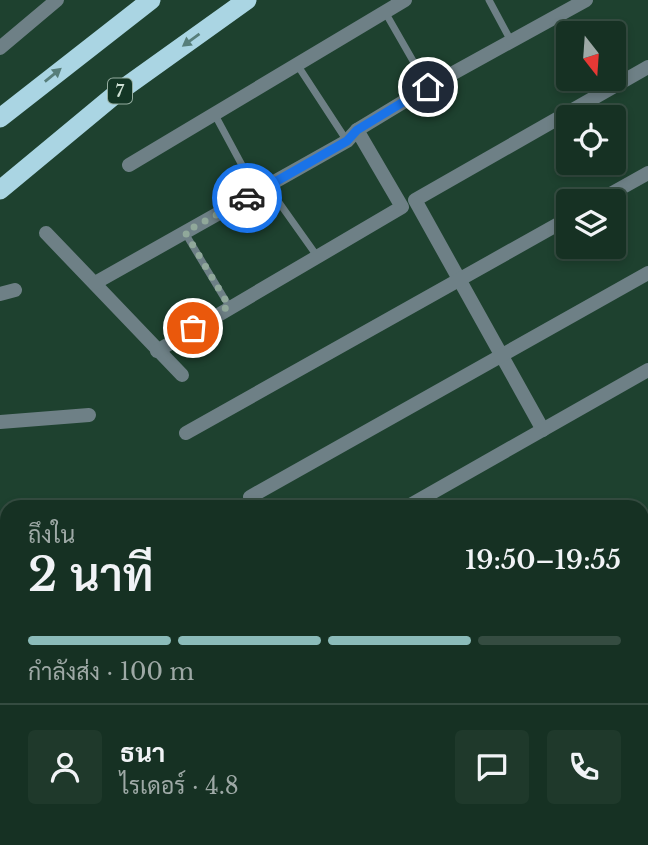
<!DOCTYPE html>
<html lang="th">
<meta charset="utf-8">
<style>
body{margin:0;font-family:"Libre Baskerville",Sarabun,serif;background:#1f392b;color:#f1f3f6;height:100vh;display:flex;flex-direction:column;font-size:26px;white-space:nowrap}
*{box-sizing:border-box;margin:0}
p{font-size:23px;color:#9ea9a6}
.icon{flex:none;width:38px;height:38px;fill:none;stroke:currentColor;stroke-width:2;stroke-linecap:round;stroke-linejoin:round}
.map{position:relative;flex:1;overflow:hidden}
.drawer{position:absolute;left:0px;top:500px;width:649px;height:345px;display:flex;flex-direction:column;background:#163123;border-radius:21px 21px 0 0;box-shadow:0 4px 10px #0003,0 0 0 2px #354c41}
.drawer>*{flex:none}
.needle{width:46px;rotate:163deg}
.buttons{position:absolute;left:556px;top:21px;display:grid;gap:14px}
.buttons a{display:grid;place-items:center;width:70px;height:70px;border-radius:7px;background:#163123;box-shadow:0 4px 10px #0003,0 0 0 2px #354c41;font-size:35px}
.pin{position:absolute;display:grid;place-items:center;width:60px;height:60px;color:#fff;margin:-30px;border:4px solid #fff;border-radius:50%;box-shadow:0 2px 7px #0007}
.courier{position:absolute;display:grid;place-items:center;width:70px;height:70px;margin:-35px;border:5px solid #1a73e8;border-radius:50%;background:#fff;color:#222;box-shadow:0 2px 9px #0007}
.overview em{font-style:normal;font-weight:600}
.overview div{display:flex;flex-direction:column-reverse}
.overview{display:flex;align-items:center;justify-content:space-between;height:119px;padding:0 28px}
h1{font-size:46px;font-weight:600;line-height:52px}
.bar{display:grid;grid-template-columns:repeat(4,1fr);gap:10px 7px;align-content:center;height:84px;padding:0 28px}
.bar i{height:9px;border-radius:5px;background:#354c41}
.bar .current{background:#8bbbb9}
.bar p{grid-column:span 4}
.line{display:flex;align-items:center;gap:18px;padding:0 28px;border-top:2px solid #354c41}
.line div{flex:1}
.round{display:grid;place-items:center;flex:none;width:74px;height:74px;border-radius:7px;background:#1f392b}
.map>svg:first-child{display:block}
</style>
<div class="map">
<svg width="648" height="845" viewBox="0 0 648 845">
<rect width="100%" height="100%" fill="#1e412f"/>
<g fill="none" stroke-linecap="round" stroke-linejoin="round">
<!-- service -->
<g stroke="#6e8086" stroke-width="7">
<path d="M489 0 511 41"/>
<path d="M385 12 428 87"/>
<path d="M298 66 347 141"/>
<path d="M215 115 257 193"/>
<path d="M268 187 317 256"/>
<path d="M185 233 229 306"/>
<path d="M0 678H7"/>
<path d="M0 804 7 803"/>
</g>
<!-- minor -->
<g stroke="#6e8086" stroke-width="14">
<path d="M0 48 57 0"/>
<path d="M129 165 405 0"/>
<path d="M598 201 648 173"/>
<path d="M46 233 182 375"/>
<path d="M95 283 347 141 357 130 428 87 586 0"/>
<path d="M0 294 15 290"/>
<path d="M157 351 402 207 357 130"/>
<path d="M0 422 89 415"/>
<path d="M543 430 415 200 648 67"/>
<path d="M186 433 569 218"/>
<path d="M250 497 648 273"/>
<path d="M405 508 648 370"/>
<path d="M0 580H7"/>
<path d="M281 838 282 845"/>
<path d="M616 838 618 845"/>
<path d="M502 845 504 838"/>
</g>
<!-- trunk -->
<g stroke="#aad5e3" stroke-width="19">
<path d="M0 118 151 0"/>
<path d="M0 190 117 93 247 0"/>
</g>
</g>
<!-- one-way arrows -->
<defs><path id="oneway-solid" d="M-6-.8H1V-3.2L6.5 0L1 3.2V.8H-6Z" transform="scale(1.75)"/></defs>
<g fill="#577e7a">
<use href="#oneway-solid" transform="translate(191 40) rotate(144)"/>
<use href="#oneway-solid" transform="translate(53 75) rotate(-39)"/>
</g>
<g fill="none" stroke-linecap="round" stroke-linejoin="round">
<!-- done -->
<path stroke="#90a89a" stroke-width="7" stroke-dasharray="0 12.6" d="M193 328 229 306 185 232 247 198"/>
<!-- route -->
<path stroke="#1a73e8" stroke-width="9" d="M247 198 347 141 357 130 428 87"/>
</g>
<g text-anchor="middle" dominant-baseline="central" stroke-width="6" stroke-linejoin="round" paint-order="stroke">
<!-- shield labels -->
<rect fill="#133625" stroke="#95ada0" stroke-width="2" x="108" y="78.5" width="24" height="25" rx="5"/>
<g font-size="16" font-weight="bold" fill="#cde0d4">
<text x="120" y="91">7</text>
</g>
</g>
</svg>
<div class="buttons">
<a><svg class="needle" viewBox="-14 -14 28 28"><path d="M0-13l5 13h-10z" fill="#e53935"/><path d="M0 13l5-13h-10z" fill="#9ea9a6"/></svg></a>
<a><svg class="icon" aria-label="locate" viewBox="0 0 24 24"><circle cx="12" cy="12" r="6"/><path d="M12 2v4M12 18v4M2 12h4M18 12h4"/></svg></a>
<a><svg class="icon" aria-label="layers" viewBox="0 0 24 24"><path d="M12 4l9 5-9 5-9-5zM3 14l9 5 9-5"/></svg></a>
</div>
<div class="pin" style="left:193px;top:328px;background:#ea580c"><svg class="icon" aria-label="bag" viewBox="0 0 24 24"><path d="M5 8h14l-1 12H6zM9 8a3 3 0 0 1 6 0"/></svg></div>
<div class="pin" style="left:428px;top:87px;background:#1f2937"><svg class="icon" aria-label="home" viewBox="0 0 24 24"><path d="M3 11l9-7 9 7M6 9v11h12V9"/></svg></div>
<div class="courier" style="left:247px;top:198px"><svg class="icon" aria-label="car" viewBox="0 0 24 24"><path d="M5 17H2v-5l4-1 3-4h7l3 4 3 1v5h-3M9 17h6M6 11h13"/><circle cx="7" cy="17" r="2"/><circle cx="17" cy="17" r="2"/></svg></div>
<section class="drawer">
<div class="overview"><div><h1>2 นาที</h1><p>ถึงใน</p></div><em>19:50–19:55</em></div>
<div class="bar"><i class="current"></i><i class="current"></i><i class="current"></i><i></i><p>กำลังส่ง · 100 m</p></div>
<div class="line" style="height:126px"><a class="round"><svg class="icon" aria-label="person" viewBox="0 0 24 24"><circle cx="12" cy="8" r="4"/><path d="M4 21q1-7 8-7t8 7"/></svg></a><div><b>ธนา</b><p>ไรเดอร์ · 4.8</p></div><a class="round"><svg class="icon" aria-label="chat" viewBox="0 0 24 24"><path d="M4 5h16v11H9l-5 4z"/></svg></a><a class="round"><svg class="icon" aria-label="phone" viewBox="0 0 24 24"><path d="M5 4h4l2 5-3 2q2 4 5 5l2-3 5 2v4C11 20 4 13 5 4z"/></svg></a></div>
</section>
</div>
